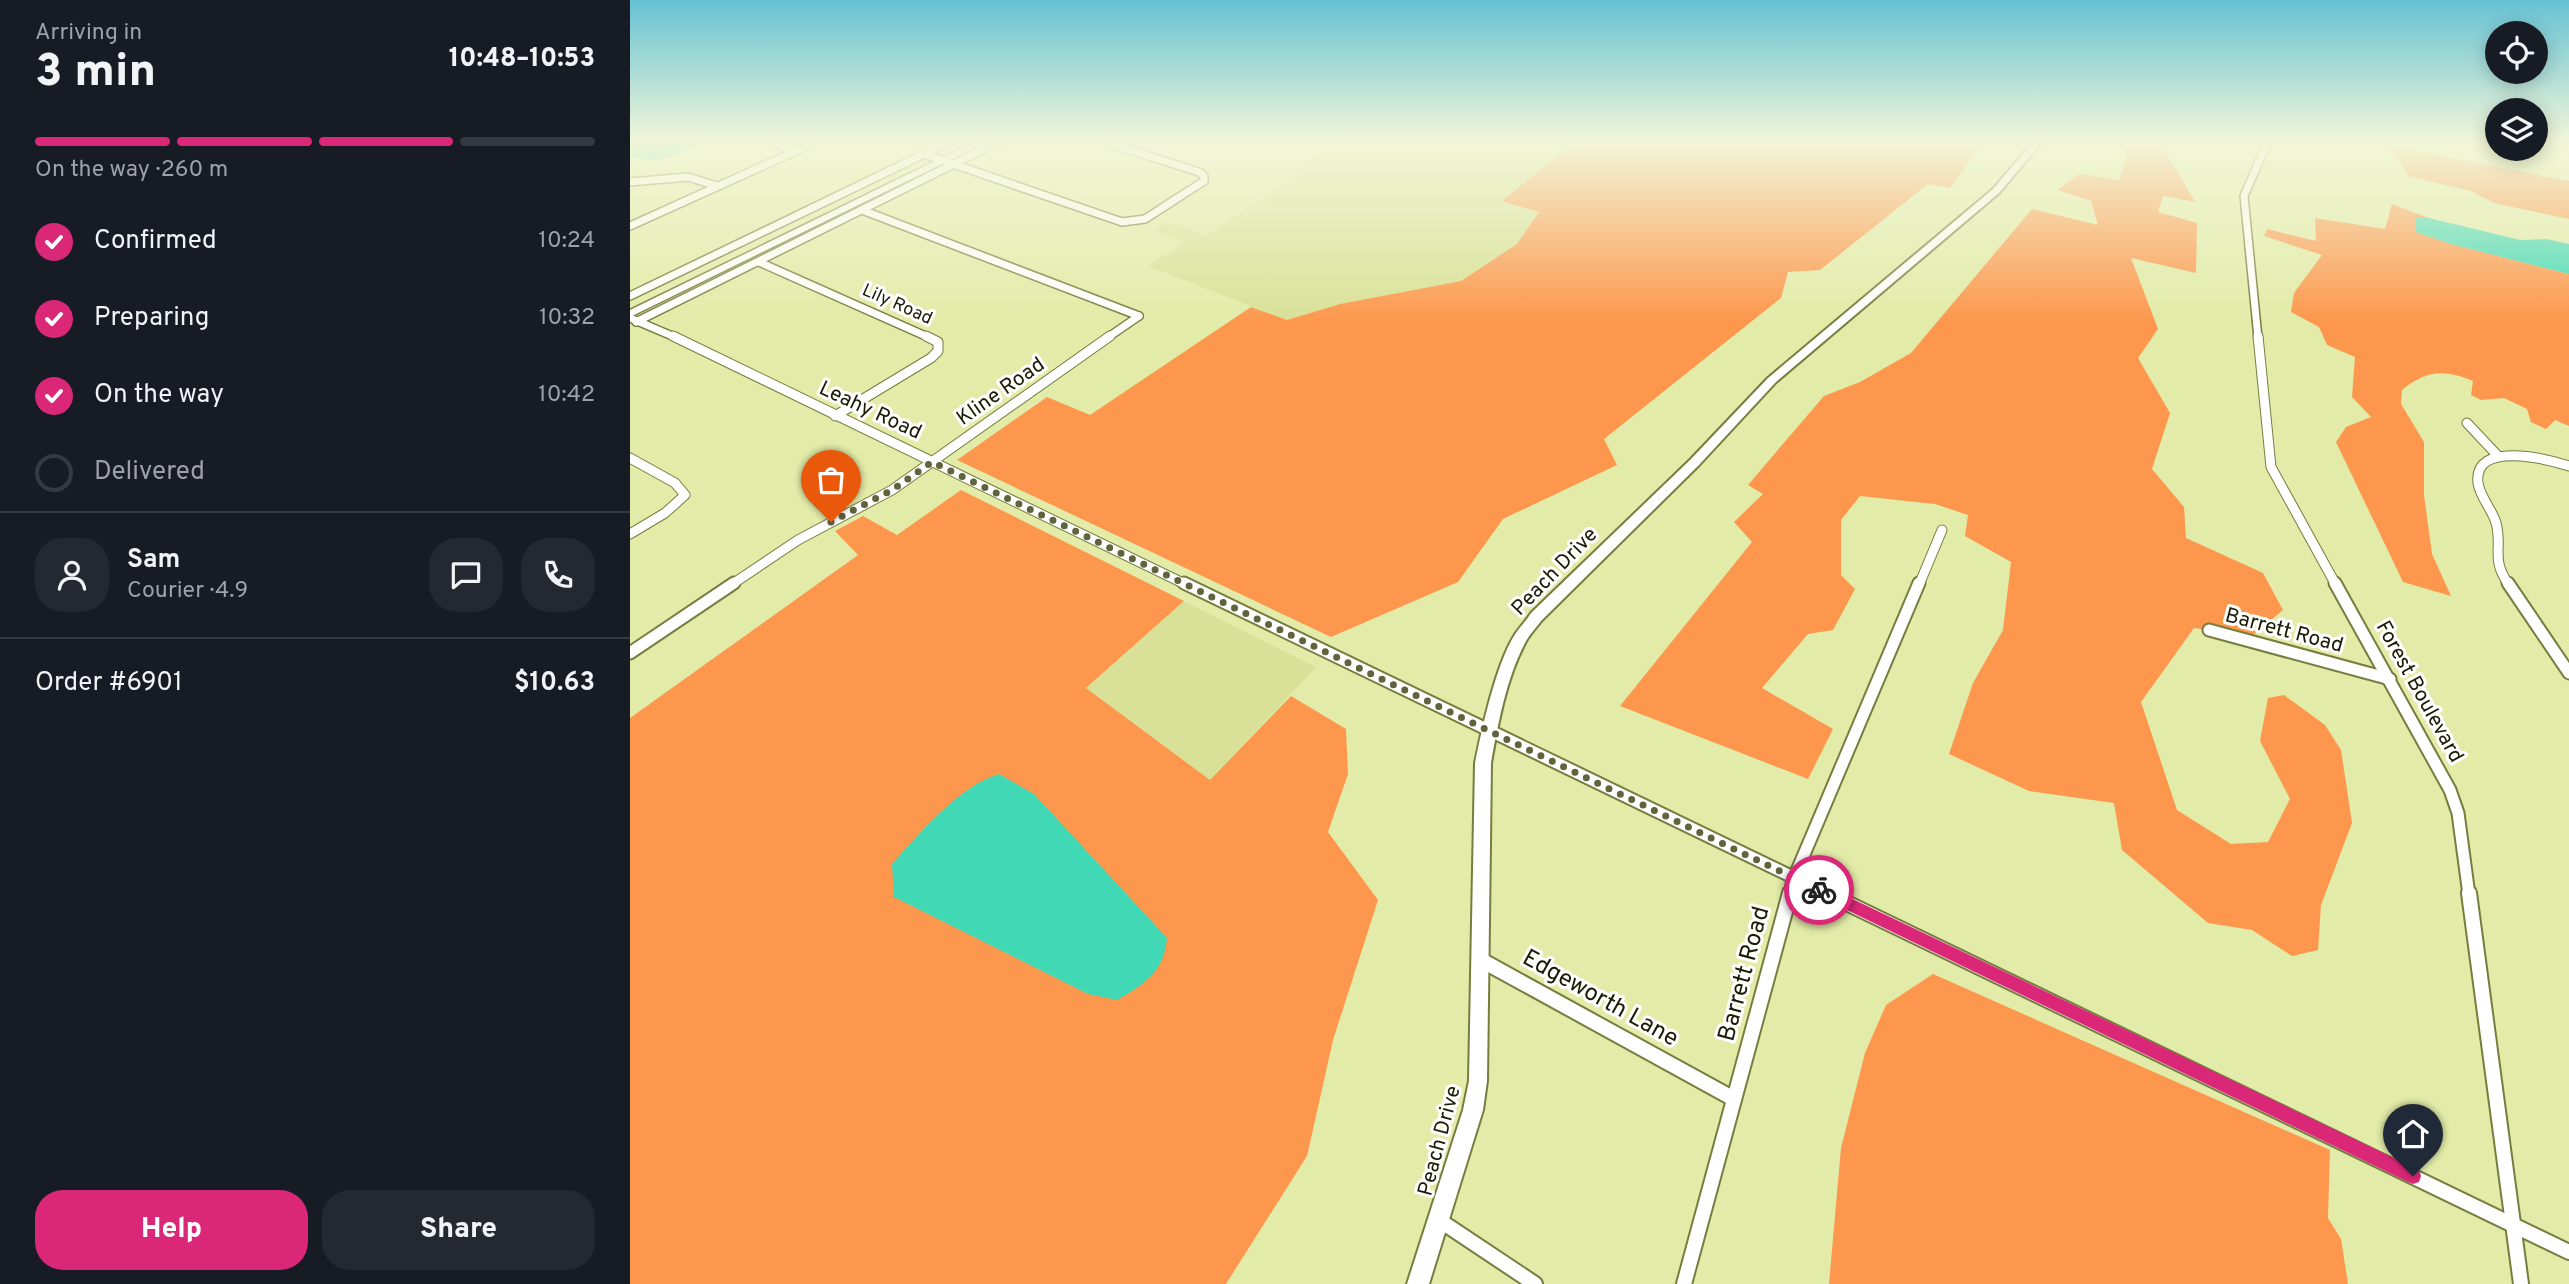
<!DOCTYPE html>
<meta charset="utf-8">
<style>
body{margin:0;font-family:Overpass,sans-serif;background:#242831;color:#f1f3f6;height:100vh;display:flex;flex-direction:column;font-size:26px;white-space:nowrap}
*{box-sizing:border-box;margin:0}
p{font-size:23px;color:#9ea1a6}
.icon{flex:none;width:38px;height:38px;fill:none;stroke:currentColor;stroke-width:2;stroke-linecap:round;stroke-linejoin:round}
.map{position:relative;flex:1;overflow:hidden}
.sheet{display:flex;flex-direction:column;background:#171b24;width:630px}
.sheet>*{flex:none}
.fabs{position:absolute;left:1855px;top:21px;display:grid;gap:14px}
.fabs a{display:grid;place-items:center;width:63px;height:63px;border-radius:50%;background:#171b24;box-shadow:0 4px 18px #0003;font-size:35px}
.pin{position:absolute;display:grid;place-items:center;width:60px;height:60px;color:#fff;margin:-72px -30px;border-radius:50% 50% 50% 0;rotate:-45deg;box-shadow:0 0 7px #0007}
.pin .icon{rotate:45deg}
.courier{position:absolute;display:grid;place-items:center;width:70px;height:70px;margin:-35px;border:5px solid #db2777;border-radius:50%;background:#fff;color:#222;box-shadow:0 2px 9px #0007}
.headline em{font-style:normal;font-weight:800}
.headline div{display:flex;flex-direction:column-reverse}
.headline{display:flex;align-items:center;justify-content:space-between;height:119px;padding:0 35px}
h1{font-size:46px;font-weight:800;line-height:52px}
.bar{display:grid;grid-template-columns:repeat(4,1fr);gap:10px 7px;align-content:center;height:84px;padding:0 35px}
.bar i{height:9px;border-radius:5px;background:#363941}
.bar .on{background:#db2777}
.bar p{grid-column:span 4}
.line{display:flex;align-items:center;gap:18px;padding:0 35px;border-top:2px solid #363941}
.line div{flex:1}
.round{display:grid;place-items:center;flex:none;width:74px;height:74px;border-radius:28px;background:#242831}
ol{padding:0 35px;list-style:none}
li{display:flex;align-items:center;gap:21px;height:77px}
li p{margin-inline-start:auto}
li .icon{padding:7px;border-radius:50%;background:#db2777;color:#fff;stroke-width:4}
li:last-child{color:#9ea1a6}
li i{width:38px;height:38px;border:4px solid #363941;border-radius:50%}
.button{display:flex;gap:14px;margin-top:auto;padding:14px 35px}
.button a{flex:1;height:80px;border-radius:28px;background:#db2777;color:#fff;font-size:28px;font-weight:800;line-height:80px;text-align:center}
.button a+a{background:#242831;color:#f1f3f6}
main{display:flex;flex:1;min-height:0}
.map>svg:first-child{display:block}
</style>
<main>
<section class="sheet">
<div class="headline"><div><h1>3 min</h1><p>Arriving in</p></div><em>10:48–10:53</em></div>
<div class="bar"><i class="on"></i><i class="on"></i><i class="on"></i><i></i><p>On the way · 260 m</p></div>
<ol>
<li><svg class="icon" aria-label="check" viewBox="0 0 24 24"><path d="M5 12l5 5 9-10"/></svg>Confirmed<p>10:24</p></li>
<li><svg class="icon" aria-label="check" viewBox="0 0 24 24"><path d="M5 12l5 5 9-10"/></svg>Preparing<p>10:32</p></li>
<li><svg class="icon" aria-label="check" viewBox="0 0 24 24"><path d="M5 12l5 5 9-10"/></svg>On the way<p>10:42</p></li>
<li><i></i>Delivered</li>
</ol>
<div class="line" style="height:126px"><a class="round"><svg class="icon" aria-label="person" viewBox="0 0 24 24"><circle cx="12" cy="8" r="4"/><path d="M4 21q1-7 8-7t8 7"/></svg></a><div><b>Sam</b><p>Courier · 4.9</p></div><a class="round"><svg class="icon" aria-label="chat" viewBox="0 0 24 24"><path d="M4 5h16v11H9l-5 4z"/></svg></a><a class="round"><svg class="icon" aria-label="phone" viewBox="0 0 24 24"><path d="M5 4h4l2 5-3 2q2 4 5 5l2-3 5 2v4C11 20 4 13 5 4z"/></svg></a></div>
<div class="line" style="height:91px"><div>Order #6901</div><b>$10.63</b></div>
<div class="button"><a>Help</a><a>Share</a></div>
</section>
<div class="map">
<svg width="1939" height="1284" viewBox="0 0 1939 1284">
<rect width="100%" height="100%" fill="#e2eba8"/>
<!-- built -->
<g fill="#d8e197">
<path d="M708 141H945L873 200 910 212 887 244 831 281 710 304 657 320 518 266 556 242 524 230 538 222 576 236 671 173 664 170Z"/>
<path d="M554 601 686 667 580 780 456 688Z"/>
</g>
<!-- green -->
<g fill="#fd974d">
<path d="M945 141H1355L1320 188 1298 184 1190 270 1158 272 1151 298 974 439 987 465 873 519 828 582 701 637 327 460 417 397 460 415 621 307 657 320 710 304 831 281 887 244 909 212 872 201Z"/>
<path d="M1499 141H1529L1565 202 1533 196 1528 212 1567 223 1566 273 1501 258 1528 329 1508 358 1540 413 1522 469 1554 507 1556 538 1633 573 1653 610 1622 636 1564 628 1511 702 1547 810 1601 844 1638 842 1660 799 1630 741 1638 698 1654 695 1695 725 1711 750 1722 823 1691 905 1688 950 1662 956 1622 930 1578 923 1492 850 1484 803 1399 791 1319 754 1343 683 1373 630 1381 562 1335 536 1338 515 1305 504 1230 496 1211 520V575L1225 589 1203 630 1178 634 1132 688 1203 729 1178 779 990 706 1122 542 1104 522 1133 494 1118 485 1194 396 1230 382 1281 353 1402 209 1468 225 1461 201 1428 190 1449 174 1490 180Z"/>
<path d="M1751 144 1939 181V219L1864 203 1841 191 1778 176 1768 158Z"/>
<path d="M1762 204 1799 218H1786V232L1821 244 1939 274V426L1925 420 1916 429 1901 422 1897 409 1874 398 1851 400 1841 395 1843 381C1814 369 1796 370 1772 390L1771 404 1794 442V495L1802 554 1821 596 1773 582 1706 442 1716 427 1741 417 1722 397 1725 357 1697 345 1689 327 1661 312 1664 293 1692 255 1634 236 1637 229 1686 241 1685 218 1755 229Z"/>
<path d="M331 490 554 601 456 688 580 780 661 696 716 729 718 774 698 832 748 900 703 1040 677 1156 596 1284H0V718L228 555 205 531 233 516 267 535Z"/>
<path d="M1303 974 1700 1150 1698 1218 1711 1239 1718 1284H1199L1211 1148 1235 1053 1256 1005Z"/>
</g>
<!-- water -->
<g fill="#41d8b6">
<path d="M0 141H76C52 152 27 168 0 155Z"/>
<path d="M1786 218H1799L1890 240 1916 239 1939 244V274L1821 244 1786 232Z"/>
<path d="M369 774 404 794 537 938C534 972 515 984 487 1000L458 994 264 897 262 864C290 833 329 786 369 774Z"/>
</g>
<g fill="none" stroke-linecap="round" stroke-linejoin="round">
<!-- minor-far3 casing -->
<g stroke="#767d3e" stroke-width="10">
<g id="minor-far3">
<path d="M139 141 166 151"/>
<path d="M294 154 492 222 515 219 574 181V176L569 172 471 141"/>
<path d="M0 182 58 177 87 186"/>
<path d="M232 210 509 316"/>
<path d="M0 226 188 141"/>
<path d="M129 262 300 338"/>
<path d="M0 296 321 141"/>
<path d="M0 318 47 338"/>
<path d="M6 322 370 141"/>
<path d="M477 338 509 316"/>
<path d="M1628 338 1614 196 1638 141"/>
</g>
</g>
<!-- minor-far2 casing -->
<g stroke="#767d3e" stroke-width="11">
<g id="minor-far2">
<path d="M43 336 557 585"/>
<path d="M1628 336 1641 467 1706 585"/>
<path d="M205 416 301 358 308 351V342L296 336"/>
<path d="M1837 423 1868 456"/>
<path d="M0 458 45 483 55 495 35 513 0 534"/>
<path d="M101 585 168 540 262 490 480 336"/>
<path d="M1289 585 1312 530"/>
<path d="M1879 585C1860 558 1873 549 1866 523 1862 509 1850 497 1848 483 1843 440 1917 459 1939 466"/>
</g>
</g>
<!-- minor-far1 casing -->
<g stroke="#767d3e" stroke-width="15">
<g id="minor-far1">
<path d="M554 583 1200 895"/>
<path d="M1705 583 1820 790 1828 813 1839 895"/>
<path d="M1878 583 1939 673"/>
<path d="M1579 630 1760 679"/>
<path d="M0 653 104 583"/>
<path d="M1159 895 1164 878 1289 583"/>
</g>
</g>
<!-- minor casing -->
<g stroke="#767d3e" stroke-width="18">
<g id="minor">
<path d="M1196 893 1939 1252"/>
<path d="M1839 893 1891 1284"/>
<path d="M851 960 1104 1099"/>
<path d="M809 1220 905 1284"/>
<path d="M1054 1284 1160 893"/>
</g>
</g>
<!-- major casing -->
<g stroke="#767d3e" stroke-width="4">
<path id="major" d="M1404 141H1413L1369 193 1146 382 1069 465 911 621C906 628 899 635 895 643 876 679 868 724 861 763L857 1081 853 1110 799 1284H777L833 1110 839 1081 845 763C852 728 866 665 884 636 889 628 896 621 901 613L1061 459 1138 378 1363 189Z"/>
</g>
<!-- highway casing -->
<g stroke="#767d3e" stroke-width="3">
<path id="highway" d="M346 141H359L0 317V310Z"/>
</g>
<!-- minor-far3 -->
<use href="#minor-far3" stroke="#fff" stroke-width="7"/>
<!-- minor-far2 -->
<use href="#minor-far2" stroke="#fff" stroke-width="9"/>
<!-- minor-far1 -->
<use href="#minor-far1" stroke="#fff" stroke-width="11"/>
<!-- minor -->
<use href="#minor" stroke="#fff" stroke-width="14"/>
<!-- major -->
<use href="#major" fill="#fff" fill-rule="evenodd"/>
<!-- highway -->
<use href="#highway" fill="#fff" fill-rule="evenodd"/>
</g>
<!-- sky -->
<linearGradient id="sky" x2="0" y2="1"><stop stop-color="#65c2d4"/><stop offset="0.44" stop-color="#f2f6d8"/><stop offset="1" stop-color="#f2f6d8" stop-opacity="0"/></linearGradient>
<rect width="1939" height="321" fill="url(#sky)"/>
<!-- route -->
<path fill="#db2777" d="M1189 883 1789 1170 1791 1176 1789 1182 1783 1184 1778 1182 1184 894 1182 890Z"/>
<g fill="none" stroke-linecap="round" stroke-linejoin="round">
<!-- done -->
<path stroke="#5f643c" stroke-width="7" stroke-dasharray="0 12.6" d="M201 522 262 490 302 462 1189 890"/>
</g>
<g text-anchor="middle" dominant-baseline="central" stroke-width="6" stroke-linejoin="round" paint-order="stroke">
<!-- far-street labels -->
<g font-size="18" fill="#191b02" stroke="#fff">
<text transform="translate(267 305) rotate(24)">Lily Road</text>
</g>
<!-- street labels -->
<g font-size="21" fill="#191b02" stroke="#fff">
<text transform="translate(371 392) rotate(-35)">Kline Road</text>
<text transform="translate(240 411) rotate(25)">Leahy Road</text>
<text transform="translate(925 572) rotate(-46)">Peach Drive</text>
<text transform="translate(1654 631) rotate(15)">Barrett Road</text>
<text transform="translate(1789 692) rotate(61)">Forest Boulevard</text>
<text transform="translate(810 1141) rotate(-75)">Peach Drive</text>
</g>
<!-- near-street labels -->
<g font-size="24" fill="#191b02" stroke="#fff">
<text transform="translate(1115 974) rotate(-75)">Barrett Road</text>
<text transform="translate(970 999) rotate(29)">Edgeworth Lane</text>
</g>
</g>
</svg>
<div class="fabs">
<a><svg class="icon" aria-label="locate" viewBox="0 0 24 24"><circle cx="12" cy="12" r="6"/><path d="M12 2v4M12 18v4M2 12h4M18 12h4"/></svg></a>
<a><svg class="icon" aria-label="layers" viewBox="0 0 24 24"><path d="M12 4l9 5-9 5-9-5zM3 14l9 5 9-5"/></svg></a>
</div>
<div class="pin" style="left:201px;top:522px;background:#ea580c"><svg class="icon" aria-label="bag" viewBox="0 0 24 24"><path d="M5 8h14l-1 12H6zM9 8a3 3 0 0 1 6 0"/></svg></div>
<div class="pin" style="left:1783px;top:1176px;background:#1f2937"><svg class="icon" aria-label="home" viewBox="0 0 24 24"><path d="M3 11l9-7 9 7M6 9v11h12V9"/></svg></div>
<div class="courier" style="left:1189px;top:890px"><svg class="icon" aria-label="bike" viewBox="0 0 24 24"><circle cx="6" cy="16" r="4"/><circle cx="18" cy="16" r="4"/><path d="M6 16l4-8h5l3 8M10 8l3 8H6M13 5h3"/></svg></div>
</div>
</main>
